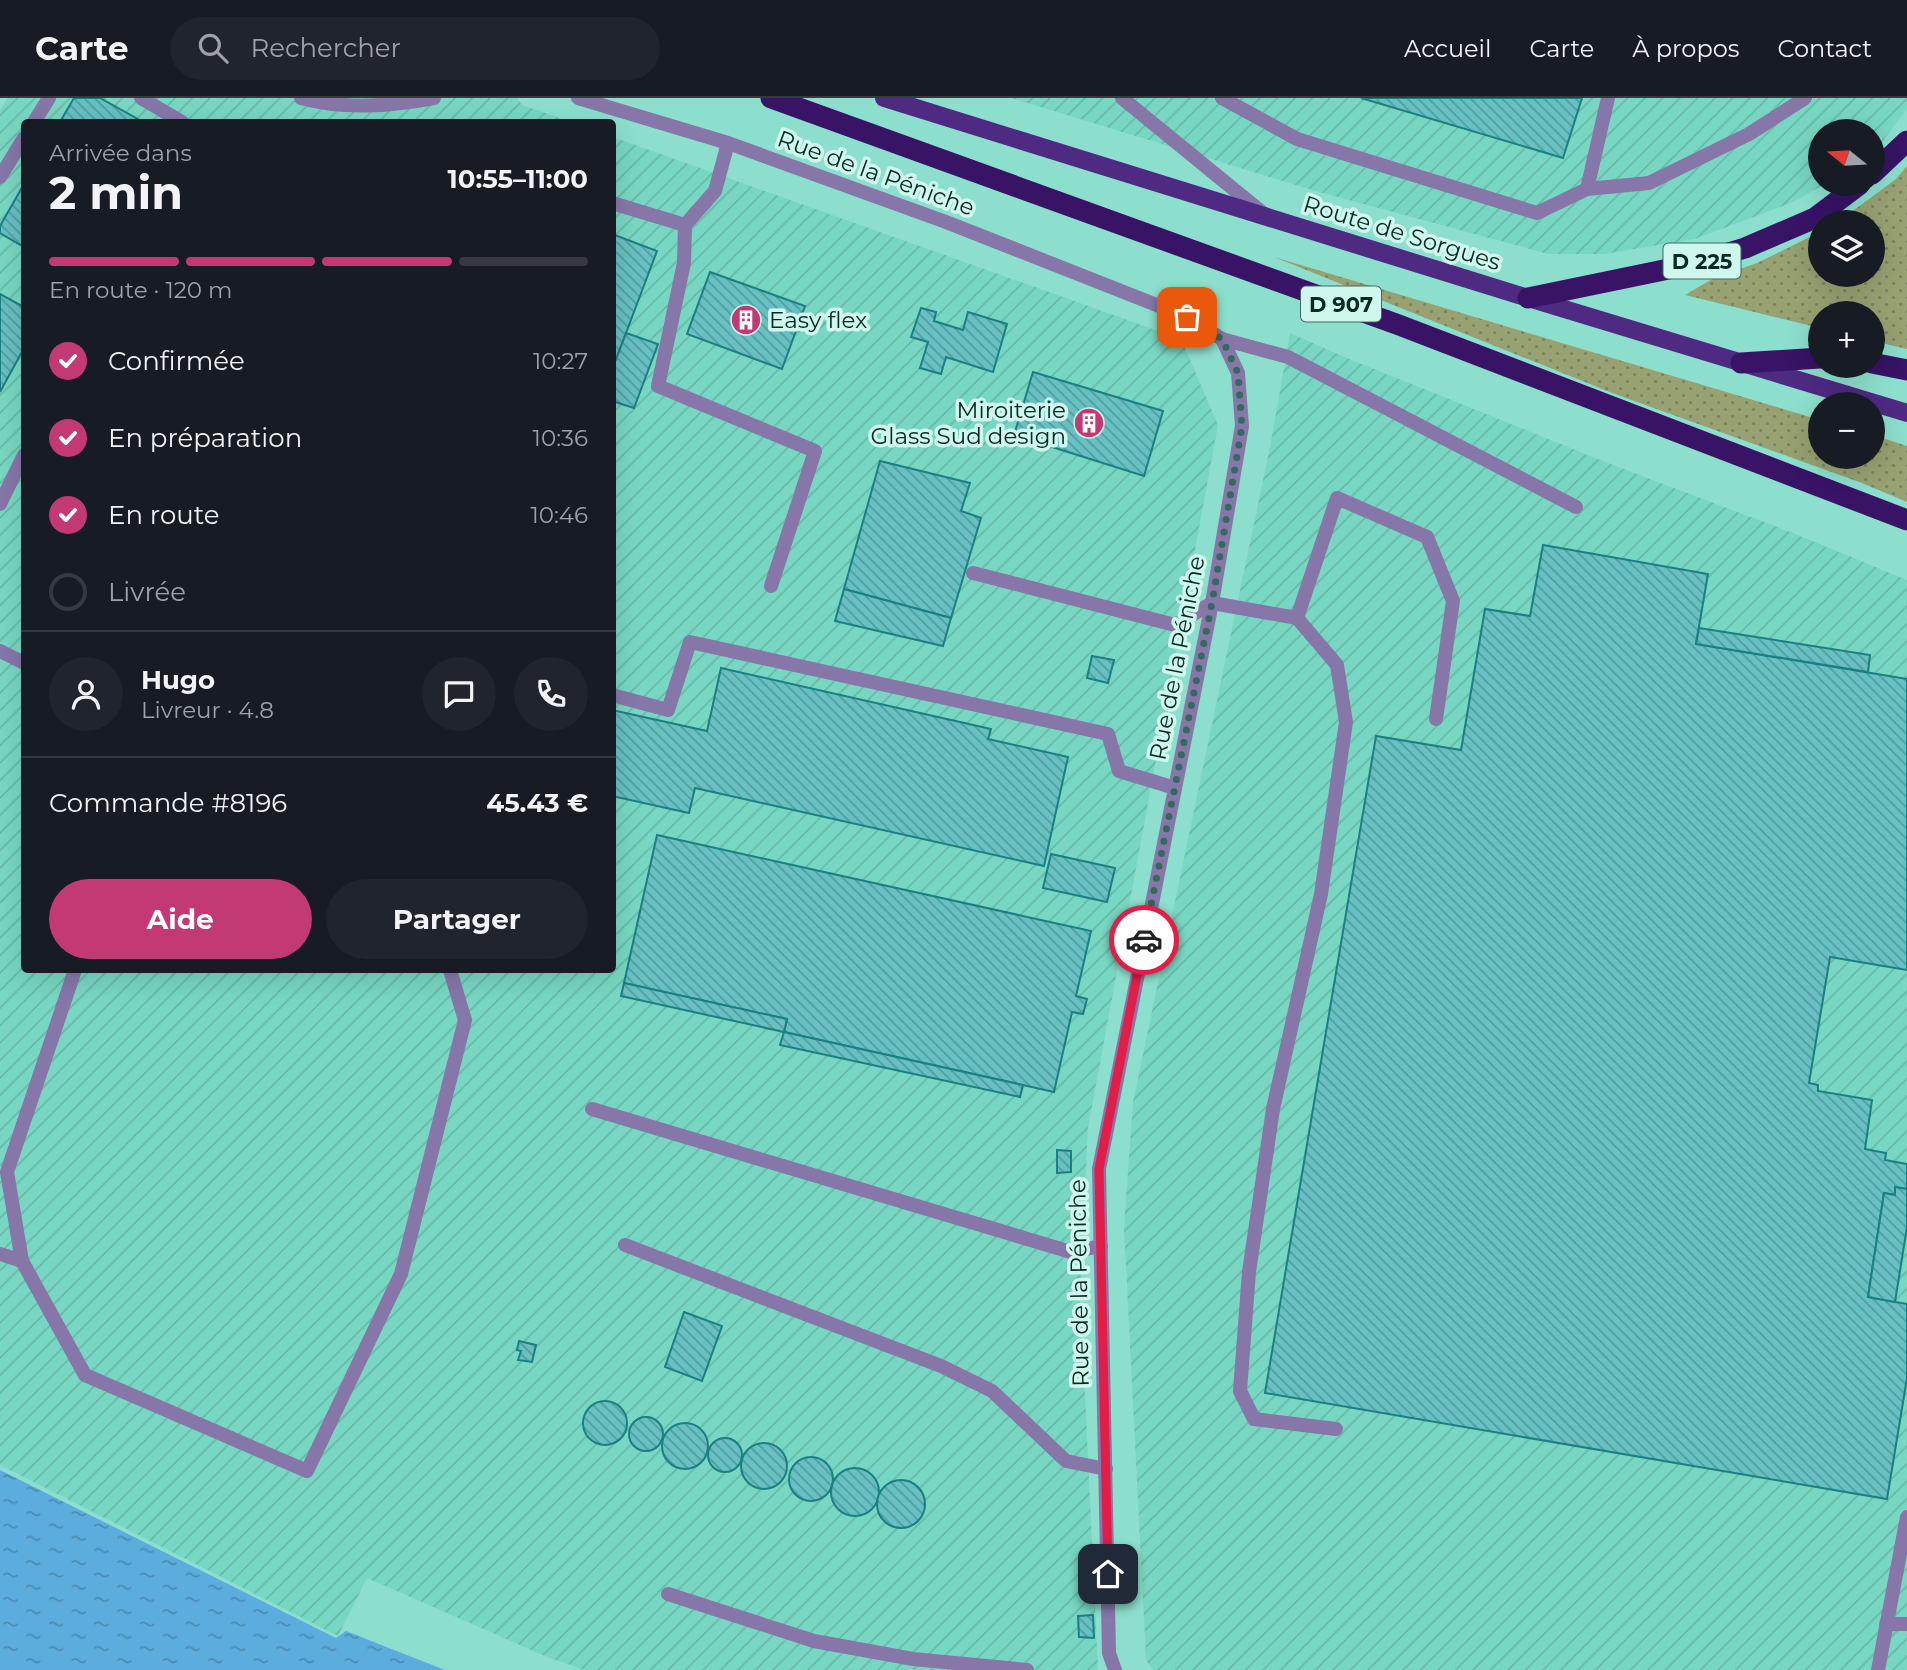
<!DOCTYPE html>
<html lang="fr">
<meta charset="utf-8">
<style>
body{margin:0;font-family:Montserrat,sans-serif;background:#20242c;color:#f1f3f6;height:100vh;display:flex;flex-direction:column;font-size:26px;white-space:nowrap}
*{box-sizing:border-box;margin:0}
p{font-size:23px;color:#9ea1a6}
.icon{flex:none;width:38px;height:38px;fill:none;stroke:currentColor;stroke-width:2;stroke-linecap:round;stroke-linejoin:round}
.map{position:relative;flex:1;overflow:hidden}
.panel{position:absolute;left:21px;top:21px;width:595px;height:854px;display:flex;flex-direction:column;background:#171b24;border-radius:7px;box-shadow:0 7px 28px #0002}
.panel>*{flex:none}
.needle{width:46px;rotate:288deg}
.controls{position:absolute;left:1808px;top:21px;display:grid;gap:14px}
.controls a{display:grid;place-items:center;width:77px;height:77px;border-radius:50%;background:#171b24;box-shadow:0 7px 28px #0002;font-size:35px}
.pin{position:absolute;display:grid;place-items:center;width:60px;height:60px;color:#fff;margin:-30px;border-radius:14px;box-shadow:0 4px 10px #0006}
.courier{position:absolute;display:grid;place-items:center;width:70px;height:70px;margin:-35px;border:5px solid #e11d48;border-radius:50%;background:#fff;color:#222;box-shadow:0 2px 9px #0007}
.head em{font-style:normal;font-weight:700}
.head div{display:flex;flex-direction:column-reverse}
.head{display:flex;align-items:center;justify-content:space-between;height:119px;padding:0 28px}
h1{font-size:46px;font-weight:700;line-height:52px}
.bar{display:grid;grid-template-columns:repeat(4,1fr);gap:10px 7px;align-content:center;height:84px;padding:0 28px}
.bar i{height:9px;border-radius:5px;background:#363941}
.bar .active{background:#c23974}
.bar p{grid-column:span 4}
.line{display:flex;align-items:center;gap:18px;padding:0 28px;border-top:2px solid #363941}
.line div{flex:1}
.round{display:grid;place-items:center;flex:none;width:74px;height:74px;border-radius:37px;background:#20242c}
ol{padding:0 28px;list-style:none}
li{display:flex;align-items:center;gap:21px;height:77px}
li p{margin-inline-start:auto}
li .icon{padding:7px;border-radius:50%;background:#c23974;color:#fff;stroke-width:4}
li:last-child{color:#9ea1a6}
li i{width:38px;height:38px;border:4px solid #363941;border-radius:50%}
.action{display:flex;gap:14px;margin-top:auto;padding:14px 28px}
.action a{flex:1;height:80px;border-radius:42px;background:#c23974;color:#fff;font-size:28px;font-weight:700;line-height:80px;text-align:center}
.action a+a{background:#20242c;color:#f1f3f6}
header{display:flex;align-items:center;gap:42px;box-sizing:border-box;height:98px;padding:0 35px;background:#171b24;border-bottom:2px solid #363941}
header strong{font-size:33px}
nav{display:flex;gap:38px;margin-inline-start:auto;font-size:24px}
.search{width:490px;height:63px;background:#20242c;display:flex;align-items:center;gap:18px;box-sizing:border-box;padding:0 24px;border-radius:38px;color:#9ea1a6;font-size:26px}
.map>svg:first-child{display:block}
</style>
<header>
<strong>Carte</strong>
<div class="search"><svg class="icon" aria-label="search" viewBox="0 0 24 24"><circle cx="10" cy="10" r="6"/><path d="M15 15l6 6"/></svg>Rechercher</div>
<nav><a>Accueil</a><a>Carte</a><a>À propos</a><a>Contact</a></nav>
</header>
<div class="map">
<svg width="1907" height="1572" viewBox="0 0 1907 1572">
<defs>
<pattern id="industrial-furrows" width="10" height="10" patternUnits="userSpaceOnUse" patternTransform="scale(1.75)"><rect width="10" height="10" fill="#78d7c2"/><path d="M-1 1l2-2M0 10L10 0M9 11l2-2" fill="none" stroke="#66b9a7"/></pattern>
<pattern id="grass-dots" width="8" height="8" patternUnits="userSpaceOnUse" patternTransform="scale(1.75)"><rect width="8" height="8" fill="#97a171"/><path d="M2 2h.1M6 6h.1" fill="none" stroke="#79835d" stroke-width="1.8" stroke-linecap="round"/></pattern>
<pattern id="water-ripples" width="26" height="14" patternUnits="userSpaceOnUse" patternTransform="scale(1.75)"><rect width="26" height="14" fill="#5cacde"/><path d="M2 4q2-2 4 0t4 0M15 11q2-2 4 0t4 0" fill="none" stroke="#4a8cb4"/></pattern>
<pattern id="building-back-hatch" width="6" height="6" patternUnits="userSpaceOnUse" patternTransform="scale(1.75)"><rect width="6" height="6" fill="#67c0c2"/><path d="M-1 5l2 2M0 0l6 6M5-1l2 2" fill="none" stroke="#539c9d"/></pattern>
</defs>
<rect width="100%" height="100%" fill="#8cdfcd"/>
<!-- industrial -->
<g fill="url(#industrial-furrows)">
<path d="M7 0H517L522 7 571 24H24V872H612L613 39 1181 241 1218 327 1088 1030 1080 1190 1098 1572H584L547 1559 367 1480 338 1538 0 1367V12Z"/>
<path d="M1011 0H1907V11L1873 56 1872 33H1820V86H1825L1793 104 1695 141 1605 156H1548L1312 92Z"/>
<path d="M1290 235 1342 258 1608 365 1793 435 1907 482V1572H1153L1146 1562 1124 1129 1133 1004 1270 349Z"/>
</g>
<!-- grass -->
<g fill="url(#grass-dots)">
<path d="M1907 68V251L1873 243 1872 215H1820V230L1685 197 1714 180 1757 165 1820 134V177H1872V124H1838L1896 81Z"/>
<path d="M1274 159 1820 322V359H1872L1873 337 1907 348V404L1862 385 1612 295Z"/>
</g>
<!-- water -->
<path fill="url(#water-ripples)" d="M0 1372 336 1540 346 1533 445 1572H0Z"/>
<!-- building -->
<g fill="url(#building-back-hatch)" stroke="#1c7f82" stroke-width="2">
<path d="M74 0H100L143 24H60Z"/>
<path d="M1361 0H1582L1563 60Z"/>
<path d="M24 86V149L0 135V128Z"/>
<path d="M612 136 657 153 612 272Z"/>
<path d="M710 174 805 208 782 271 687 236Z"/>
<path d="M0 196 24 209V250L0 294Z"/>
<path d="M921 210 936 214 934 223 963 232 968 214 1007 226 993 274 946 259 941 276 920 270 928 244 911 239Z"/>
<path d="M626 235 658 246 634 310 612 303V272Z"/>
<path d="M1033 274 1163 313 1144 378 1014 337Z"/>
<path d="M880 363 970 385 961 413 981 420 951 520 844 491Z"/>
<path d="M1543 447 1708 476 1696 546 1907 581V872L1830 859 1809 985 1818 987V993L1872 1002 1865 1051 1886 1055 1885 1062 1907 1066V1091L1895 1089V1097L1884 1095 1868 1199 1907 1206V1280L1887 1401 1265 1295 1376 638 1461 652 1485 511 1530 518Z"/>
<path d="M844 491 951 520 943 548 835 523Z"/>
<path d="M1699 530 1870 557 1868 574 1696 546Z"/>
<path d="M1092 558 1114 562 1108 585 1087 580Z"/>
<path d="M721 570 991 631 988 641 1068 659 1044 768 695 690 689 715 612 698V612L707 633Z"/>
<path d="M657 737 1091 833 1076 898 1087 901 1083 916 1072 914 1054 994 784 934 787 921 624 885Z"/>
<path d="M1051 756 1115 770 1107 804 1043 790Z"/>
<path d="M624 885 787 921 784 934 621 898Z"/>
<path d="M784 934 1023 987 1020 999 780 947Z"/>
<path d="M1057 1052 1071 1053V1074L1057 1075Z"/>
<path d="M1895 1089 1907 1091V1129L1895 1204 1868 1199 1884 1095 1895 1097Z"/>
<path d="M684 1214 722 1228 702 1283 665 1269Z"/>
<path d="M519 1243 536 1247 532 1264 518 1262 521 1253 517 1252Z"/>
<circle cx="605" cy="1325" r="22"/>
<circle cx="646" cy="1336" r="17"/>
<circle cx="685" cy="1348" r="23"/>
<circle cx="725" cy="1357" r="17"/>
<circle cx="764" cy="1368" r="23"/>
<circle cx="811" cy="1381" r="22"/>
<circle cx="855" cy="1394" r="24"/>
<circle cx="901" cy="1406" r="24"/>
<path d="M1093 1517 1094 1540 1079 1539 1078 1518Z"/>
</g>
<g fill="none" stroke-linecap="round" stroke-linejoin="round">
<!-- lane -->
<g stroke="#8677a8" stroke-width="14">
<path d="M141 0 182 24"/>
<path d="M1222 0 1297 41 1537 115 1587 91"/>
<path d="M1608 0 1587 91 1649 85 1749 36 1805 0"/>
<path d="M34 24 49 0"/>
<path d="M0 79 24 40"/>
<path d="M612 105 685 127 715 93 728 45"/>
<path d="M685 127 684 165 658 288 815 353 771 488"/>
<path d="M1222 241 1288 259 1576 409"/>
<path d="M0 406 24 357"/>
<path d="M973 475 1175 527 1212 505 1297 520 1337 400 1427 439 1453 503 1436 621"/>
<path d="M1297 520 1337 567 1346 624 1321 796 1273 1011 1249 1174 1240 1293 1254 1321 1336 1331"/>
<path d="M0 553 24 565"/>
<path d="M612 597 668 612 690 544 1108 636 1119 673 1175 690"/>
<path d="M75 872 7 1074 22 1163 85 1277 307 1373 401 1176 465 922 450 872"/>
<path d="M592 1011 1071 1154 1101 1148"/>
<path d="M625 1147 941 1268 992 1293 1066 1363 1106 1371"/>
<path d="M0 1156 22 1163"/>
<path d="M668 1496 814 1543 913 1561 1027 1572"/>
<path d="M1886 1526H1907"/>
<path d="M1878 1572 1907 1419"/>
</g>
<!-- street -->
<g stroke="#8677a8" stroke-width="14">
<path d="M301 0C345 12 390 8 434 0"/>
<path d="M578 0 728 45 946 124 1187 219 1222 241 1238 275 1242 328 1212 505 1099 1071 1109 1555 1115 1572"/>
<path d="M1122 0 1264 116"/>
</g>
<!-- primary -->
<path stroke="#4e2a83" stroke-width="18" d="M884 0 1528 200 1907 315"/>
<!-- highway -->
<g stroke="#381366" stroke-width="21">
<path d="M771 0 1399 227 1907 422"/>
<path d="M1872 76 1907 43"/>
<path d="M1528 200 1688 167 1745 150 1815 120 1860 86"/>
<path d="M1741 265 1820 260"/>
<path d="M1872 265 1907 272"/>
</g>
</g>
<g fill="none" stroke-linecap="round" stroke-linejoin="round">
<!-- done -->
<path stroke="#34695f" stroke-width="7" stroke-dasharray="0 12.6" d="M1144 842 1212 505 1242 328 1238 275 1222 241 1187 219"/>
<!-- route -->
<path stroke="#e11d48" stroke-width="9" d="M1108 1476 1099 1071 1144 842"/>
</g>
<!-- icons -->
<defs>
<g id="building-disc" transform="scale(1.575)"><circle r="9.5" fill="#c23974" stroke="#d0f7ed"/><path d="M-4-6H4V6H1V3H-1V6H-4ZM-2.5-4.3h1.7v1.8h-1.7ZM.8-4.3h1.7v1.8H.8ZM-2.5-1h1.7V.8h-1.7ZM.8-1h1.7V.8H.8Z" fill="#fff"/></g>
</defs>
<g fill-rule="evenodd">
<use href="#building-disc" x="746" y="222"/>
<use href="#building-disc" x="1089" y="325"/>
</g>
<g text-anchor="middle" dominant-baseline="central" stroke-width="7" stroke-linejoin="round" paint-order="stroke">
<!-- shield labels -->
<g fill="#d0f7ed" stroke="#426860" stroke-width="2">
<rect x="1663.5" y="145.5" width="77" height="35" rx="5"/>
<rect x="1301" y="188.5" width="80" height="35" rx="5"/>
</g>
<g font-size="21" font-weight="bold" fill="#052a24">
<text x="1702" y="163">D 225</text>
<text x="1341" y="206">D 907</text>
</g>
<!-- street labels -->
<g font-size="23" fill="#052a24" stroke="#d0f7ed">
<text transform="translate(876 75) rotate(20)">Rue de la Péniche</text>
<text transform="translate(1402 135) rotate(17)">Route de Sorgues</text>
<text transform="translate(1177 560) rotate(-79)">Rue de la Péniche</text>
<text transform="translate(1079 1185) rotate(-91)">Rue de la Péniche</text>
</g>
<!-- poi labels -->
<g font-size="23" fill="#052a24" stroke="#d0f7ed" text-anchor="start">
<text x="769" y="222">Easy flex</text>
<text x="1066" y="312" text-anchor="end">Miroiterie<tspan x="1066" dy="26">Glass Sud design</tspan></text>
</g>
</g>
</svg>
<div class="controls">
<a><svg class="needle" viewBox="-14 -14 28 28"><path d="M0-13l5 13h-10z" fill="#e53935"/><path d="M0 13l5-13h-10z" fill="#9ea1a6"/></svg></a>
<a><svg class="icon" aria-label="layers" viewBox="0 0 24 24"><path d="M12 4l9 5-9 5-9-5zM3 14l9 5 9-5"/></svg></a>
<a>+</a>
<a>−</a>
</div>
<div class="pin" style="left:1187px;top:219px;background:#ea580c"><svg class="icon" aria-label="bag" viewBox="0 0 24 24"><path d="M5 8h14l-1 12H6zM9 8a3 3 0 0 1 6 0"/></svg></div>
<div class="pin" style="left:1108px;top:1476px;background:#1f2937"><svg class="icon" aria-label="home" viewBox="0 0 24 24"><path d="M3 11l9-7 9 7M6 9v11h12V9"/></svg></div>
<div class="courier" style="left:1144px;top:842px"><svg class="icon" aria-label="car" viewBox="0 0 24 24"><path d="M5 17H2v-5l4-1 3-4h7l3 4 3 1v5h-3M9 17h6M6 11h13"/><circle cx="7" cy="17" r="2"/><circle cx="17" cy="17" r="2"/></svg></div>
<section class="panel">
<div class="head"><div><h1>2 min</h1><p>Arrivée dans</p></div><em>10:55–11:00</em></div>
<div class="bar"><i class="active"></i><i class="active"></i><i class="active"></i><i></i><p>En route · 120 m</p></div>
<ol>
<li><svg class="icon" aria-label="check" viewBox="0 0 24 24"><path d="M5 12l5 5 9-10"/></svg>Confirmée<p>10:27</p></li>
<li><svg class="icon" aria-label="check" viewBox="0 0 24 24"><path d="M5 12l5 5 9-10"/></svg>En préparation<p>10:36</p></li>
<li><svg class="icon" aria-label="check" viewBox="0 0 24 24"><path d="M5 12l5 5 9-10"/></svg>En route<p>10:46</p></li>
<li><i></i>Livrée</li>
</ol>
<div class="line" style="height:126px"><a class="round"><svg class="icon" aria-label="person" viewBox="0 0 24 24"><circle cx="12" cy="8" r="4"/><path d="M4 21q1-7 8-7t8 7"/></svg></a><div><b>Hugo</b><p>Livreur · 4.8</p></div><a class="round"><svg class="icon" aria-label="chat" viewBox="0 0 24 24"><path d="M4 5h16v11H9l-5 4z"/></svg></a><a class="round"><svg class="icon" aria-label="phone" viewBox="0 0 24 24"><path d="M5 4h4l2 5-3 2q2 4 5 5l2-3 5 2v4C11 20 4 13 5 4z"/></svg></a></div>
<div class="line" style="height:91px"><div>Commande #8196</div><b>45.43 €</b></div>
<div class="action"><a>Aide</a><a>Partager</a></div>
</section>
</div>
